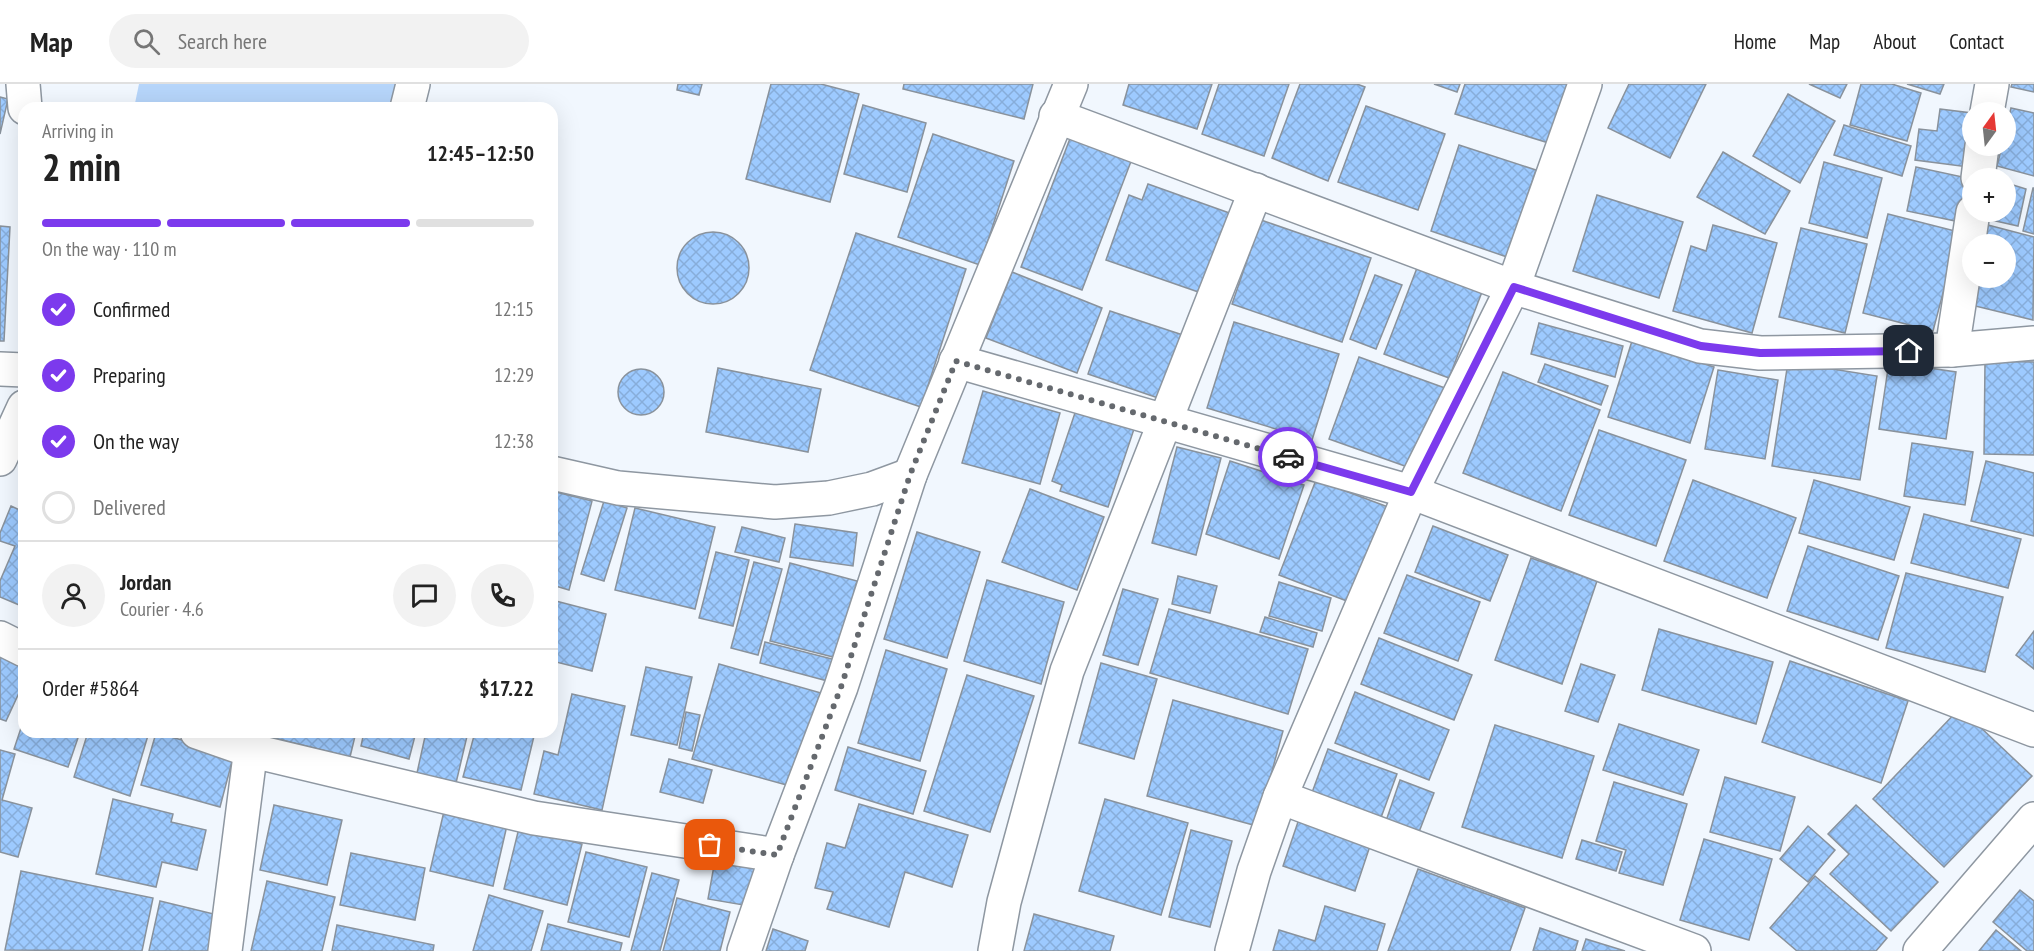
<!DOCTYPE html>
<meta charset="utf-8">
<style>
body{margin:0;font-family:"PT Sans Narrow",sans-serif;background:#f2f2f2;color:#222;height:100vh;display:flex;flex-direction:column;font-size:22px;white-space:nowrap}
*{box-sizing:border-box;margin:0}
p{font-size:20px;color:#767676}
.icon{flex:none;width:33px;height:33px;fill:none;stroke:currentColor;stroke-width:2;stroke-linecap:round;stroke-linejoin:round}
.map{position:relative;flex:1;overflow:hidden}
.sheet{position:absolute;left:18px;top:18px;width:540px;height:636px;display:flex;flex-direction:column;background:#fff;border-radius:18px;box-shadow:0 6px 24px #0002}
.sheet>*{flex:none}
.needle{width:39px;rotate:15deg}
.tools{position:absolute;left:1962px;top:18px;display:grid;gap:12px}
.tools a{display:grid;place-items:center;width:54px;height:54px;border-radius:50%;background:#fff;box-shadow:0 6px 24px #0002;font-size:30px}
.pin{position:absolute;display:grid;place-items:center;width:51px;height:51px;color:#fff;margin:-26px;border-radius:12px;box-shadow:0 3px 9px #0006}
.courier{position:absolute;display:grid;place-items:center;width:60px;height:60px;margin:-30px;border:4px solid #7c3aed;border-radius:50%;background:#fff;color:#222;box-shadow:0 2px 8px #0007}
.summary em{font-style:normal;font-weight:800}
.summary div{display:flex;flex-direction:column-reverse}
.summary{display:flex;align-items:center;justify-content:space-between;height:102px;padding:0 24px}
h1{font-size:39px;font-weight:800;line-height:45px}
.bar{display:grid;grid-template-columns:repeat(4,1fr);gap:9px 6px;align-content:center;height:72px;padding:0 24px}
.bar i{height:8px;border-radius:4px;background:#e0e0e0}
.bar .selected{background:#7c3aed}
.bar p{grid-column:span 4}
.line{display:flex;align-items:center;gap:15px;padding:0 24px;border-top:2px solid #e0e0e0}
.line div{flex:1}
.round{display:grid;place-items:center;flex:none;width:63px;height:63px;border-radius:32px;background:#f2f2f2}
ol{padding:0 24px;list-style:none}
li{display:flex;align-items:center;gap:18px;height:66px}
li p{margin-inline-start:auto}
li .icon{padding:6px;border-radius:50%;background:#7c3aed;color:#fff;stroke-width:4}
li:last-child{color:#767676}
li i{width:33px;height:33px;border:3px solid #e0e0e0;border-radius:50%}
header{display:flex;align-items:center;gap:36px;box-sizing:border-box;height:84px;padding:0 30px;background:#fff;border-bottom:2px solid #e0e0e0}
header strong{font-size:28px}
nav{display:flex;gap:33px;margin-inline-start:auto;font-size:21px}
.search{width:420px;height:54px;background:#f2f2f2;display:flex;align-items:center;gap:15px;box-sizing:border-box;padding:0 21px;border-radius:33px;color:#767676;font-size:22px}
.map>svg:first-child{display:block}
</style>
<header>
<strong>Map</strong>
<div class="search"><svg class="icon" aria-label="search" viewBox="0 0 24 24"><circle cx="10" cy="10" r="6"/><path d="M15 15l6 6"/></svg>Search here</div>
<nav><a>Home</a><a>Map</a><a>About</a><a>Contact</a></nav>
</header>
<div class="map">
<svg width="2034" height="867" viewBox="0 0 2034 867">
<defs>
<pattern id="building-cross-hatch" width="8" height="8" patternUnits="userSpaceOnUse" patternTransform="scale(1.5)"><rect width="8" height="8" fill="#9dcaff"/><path d="M0 0l8 8M0 8l8-8" fill="none" stroke="#87adda"/></pattern>
</defs>
<rect width="100%" height="100%" fill="#f1f7fe"/>
<!-- garden -->
<path fill="#b6d5fa" d="M139 0H399L394 24H134Z"/>
<!-- building -->
<g fill="url(#building-cross-hatch)" stroke="#89929c" stroke-width="1.5">
<path d="M678 0H702L699 11 677 6Z"/>
<path d="M771 0H821L859 10 830 118 746 95Z"/>
<path d="M904 0H1033L1024 35 903 5Z"/>
<path d="M1129 0H1212L1197 45 1123 21Z"/>
<path d="M1219 0H1289L1264 72 1202 50Z"/>
<path d="M1300 0H1357L1365 3 1328 97 1272 74Z"/>
<path d="M1434 0H1460L1457 8Z"/>
<path d="M1465 0H1571L1552 60 1455 30Z"/>
<path d="M1629 0H1706L1670 74 1608 44Z"/>
<path d="M1809 0H1847L1840 14Z"/>
<path d="M1861 0H1892L1921 9 1907 57 1850 41Z"/>
<path d="M1907 0H1944L1940 10Z"/>
<path d="M2012 0H2034V8L2011 3Z"/>
<path d="M1788 10 1835 37 1800 99 1753 72Z"/>
<path d="M0 13 8 15 0 50Z"/>
<path d="M863 21 926 39 907 108 844 90Z"/>
<path d="M1366 22 1445 50 1418 126 1338 98Z"/>
<path d="M2011 24 2034 29V92L1997 82 2002 62H2006V46Z"/>
<path d="M1940 25 1972 29 1976 84 1915 76 1919 45 1937 47Z"/>
<path d="M1844 41 1911 62 1902 92 1834 71Z"/>
<path d="M1074 44 1135 67 1082 206 1021 183Z"/>
<path d="M933 50 1014 77 980 181 898 153Z"/>
<path d="M1459 61 1536 86 1507 173 1431 147Z"/>
<path d="M1723 68 1790 107 1765 150 1697 113Z"/>
<path d="M1824 78 1882 94 1867 154 1809 139Z"/>
<path d="M1916 83 1972 95 1965 139 1907 127Z"/>
<path d="M1148 100 1235 131 1207 211 1106 176 1129 111 1142 116Z"/>
<path d="M2013 101 2026 105 2018 142 1991 136 1993 128H2006V110L2010 112Z"/>
<path d="M2033 104H2034V150L2023 147Z"/>
<path d="M1597 111 1683 138 1659 214 1573 187Z"/>
<path d="M1888 130 1959 148 1933 247 1863 229Z"/>
<path d="M1261 136 1371 174 1342 258 1232 220Z"/>
<path d="M1713 141 1777 159 1752 249 1673 227 1691 162 1706 167Z"/>
<path d="M1988 141 2034 153 2033 236 1967 220 1974 194H2006V160H1983Z"/>
<path d="M0 142 10 143 4 257H0Z"/>
<path d="M1801 144 1867 160 1845 249 1779 233Z"/>
<circle cx="713" cy="184" r="36"/>
<path d="M856 149 966 185 921 323 810 286Z"/>
<path d="M1417 184 1482 208 1449 294 1384 270Z"/>
<path d="M1012 188 1102 224 1077 289 986 254Z"/>
<path d="M1375 191 1402 201 1376 265 1350 255Z"/>
<path d="M1110 227 1189 253 1167 317 1088 290Z"/>
<path d="M1234 238 1339 270 1312 356 1207 324Z"/>
<path d="M1539 239 1623 262 1615 293 1531 270Z"/>
<path d="M1632 257 1714 283 1690 359 1608 333Z"/>
<path d="M552 258 557 266 556 279 552 287Z"/>
<path d="M1359 273 1445 304 1416 386 1329 355Z"/>
<path d="M1985 277 2034 278V371L1984 370Z"/>
<path d="M1788 278 1877 292 1860 396 1772 382Z"/>
<path d="M1889 278 1956 288 1946 355 1879 345Z"/>
<path d="M1545 280 1608 302 1601 321 1538 298Z"/>
<path d="M718 284 821 305 808 368 706 348Z"/>
<circle cx="641" cy="308" r="23"/>
<path d="M1718 286 1778 296 1765 375 1705 365Z"/>
<path d="M1503 288 1600 326 1561 427 1463 389Z"/>
<path d="M983 307 1060 329 1040 400 962 379Z"/>
<path d="M1077 323 1135 342 1108 423 1060 407 1062 401 1052 397Z"/>
<path d="M1599 346 1686 376 1656 462 1569 431Z"/>
<path d="M1912 359 1973 368 1965 421 1904 412Z"/>
<path d="M1177 363 1221 374 1196 471 1152 459Z"/>
<path d="M1230 377 1304 401 1279 475 1206 450Z"/>
<path d="M1986 377 2034 389V452L1971 437Z"/>
<path d="M1316 396 1388 423 1352 519 1279 491Z"/>
<path d="M1693 396 1796 434 1767 514 1664 477Z"/>
<path d="M1814 396 1910 423 1894 476 1799 449Z"/>
<path d="M1030 405 1104 433 1077 506 1002 478Z"/>
<path d="M552 407 592 417 569 506 552 501Z"/>
<path d="M604 417 627 424 604 497 581 490Z"/>
<path d="M11 422 24 428V523L0 513V497L15 462 0 457V449Z"/>
<path d="M635 424 715 443 695 525 615 506Z"/>
<path d="M1924 430 2021 455 2008 504 1911 479Z"/>
<path d="M795 440 857 449 853 482 790 473Z"/>
<path d="M1433 442 1508 471 1490 517 1415 488Z"/>
<path d="M742 443 785 454 779 478 735 468Z"/>
<path d="M917 448 980 468 947 574 884 555Z"/>
<path d="M1808 462 1899 492 1878 556 1787 527Z"/>
<path d="M716 468 749 476 733 542 699 534Z"/>
<path d="M1531 474 1597 497 1562 600 1495 576Z"/>
<path d="M754 478 782 485 758 571 731 564Z"/>
<path d="M790 479 857 497 837 574 770 557Z"/>
<path d="M1906 489 2003 513 1985 588 1886 564Z"/>
<path d="M1407 491 1480 518 1458 577 1384 549Z"/>
<path d="M1178 492 1217 502 1210 529 1172 520Z"/>
<path d="M987 496 1064 518 1041 600 964 577Z"/>
<path d="M1279 498 1331 514 1322 547 1269 532Z"/>
<path d="M1123 505 1158 515 1138 581 1103 571Z"/>
<path d="M552 516 606 530 592 587 552 577Z"/>
<path d="M1169 525 1308 565 1288 630 1150 589Z"/>
<path d="M1265 533 1317 549 1313 563 1260 548Z"/>
<path d="M1659 545 1773 578 1756 640 1642 606Z"/>
<path d="M2034 547V585L2016 571Z"/>
<path d="M1379 554 1472 591 1454 636 1361 600Z"/>
<path d="M765 558 840 577 835 599 760 579Z"/>
<path d="M0 564 24 575V598L6 637 0 635Z"/>
<path d="M886 566 947 585 920 677 858 659Z"/>
<path d="M1790 577 1908 617 1881 699 1762 658Z"/>
<path d="M1101 579 1157 595 1134 675 1079 659Z"/>
<path d="M719 580 821 609 794 703 692 675Z"/>
<path d="M1581 580 1615 591 1598 638 1565 627Z"/>
<path d="M646 583 692 593 677 661 631 651Z"/>
<path d="M967 591 1034 612 990 748 924 727Z"/>
<path d="M1355 608 1449 646 1429 696 1335 659Z"/>
<path d="M572 610 625 622 602 726 534 710 544 667 558 671Z"/>
<path d="M1173 616 1283 647 1257 742 1147 712Z"/>
<path d="M1960 624 2032 692 1944 783 1873 715Z"/>
<path d="M686 628 700 631 692 667 679 664Z"/>
<path d="M24 635V648H80L68 683 14 665Z"/>
<path d="M1619 640 1699 666 1683 711 1603 686Z"/>
<path d="M1495 641 1594 672 1562 774 1462 743Z"/>
<path d="M88 648H149L130 712 74 693Z"/>
<path d="M275 648H356L350 673 274 654Z"/>
<path d="M364 648H416L409 675 361 662Z"/>
<path d="M426 648H468L456 699 417 689Z"/>
<path d="M475 648H535L521 706 463 693Z"/>
<path d="M156 649 234 670 220 723 141 701Z"/>
<path d="M848 663 926 687 913 730 835 706Z"/>
<path d="M1328 665 1397 690 1379 739 1310 714Z"/>
<path d="M0 666 15 670 2 716 32 724 18 773 0 768Z"/>
<path d="M669 675 712 686 703 719 660 708Z"/>
<path d="M1725 693 1795 713 1780 767 1710 748Z"/>
<path d="M1400 696 1434 709 1419 748 1386 737Z"/>
<path d="M1614 698 1687 720 1663 801 1619 789 1626 766 1596 757Z"/>
<path d="M113 715 173 730 171 738 206 746 197 786 162 778 156 803 96 790Z"/>
<path d="M1105 715 1188 739 1161 831 1079 807Z"/>
<path d="M859 720 968 751 952 803 905 788 889 843 827 825 833 808 815 804 827 759 845 764Z"/>
<path d="M274 721 342 736 327 801 260 786Z"/>
<path d="M1856 721 1938 798 1891 847 1830 790 1849 770 1828 750Z"/>
<path d="M445 723 508 737 493 802 430 787Z"/>
<path d="M1299 735 1371 759 1355 807 1283 782Z"/>
<path d="M1808 742 1835 766 1808 798 1780 775Z"/>
<path d="M519 744 582 760 567 821 504 805Z"/>
<path d="M1191 746 1232 757 1210 843 1169 833Z"/>
<path d="M1704 755 1772 775 1749 856 1680 836Z"/>
<path d="M1582 756 1622 768 1616 787 1576 775Z"/>
<path d="M717 765 763 774 755 823 708 815Z"/>
<path d="M586 768 647 783 629 853 568 838Z"/>
<path d="M351 769 425 784 415 836 340 821Z"/>
<path d="M1418 785 1525 824 1510 867H1388Z"/>
<path d="M21 787 153 814 142 867 5 866Z"/>
<path d="M652 789 679 796 660 867H631Z"/>
<path d="M1815 792 1887 854 1876 867H1797L1770 844Z"/>
<path d="M267 797 335 813 322 867H251Z"/>
<path d="M2020 806 2034 817V867H2027L1993 838Z"/>
<path d="M489 811 543 827 531 867H473Z"/>
<path d="M677 814 730 828 720 867H663Z"/>
<path d="M160 817 222 832 214 867H149Z"/>
<path d="M1325 822 1385 840 1377 867H1273L1279 846 1315 857Z"/>
<path d="M1034 830 1114 852 1110 867H1024Z"/>
<path d="M548 840 622 859 620 867H541Z"/>
<path d="M337 841 434 861 433 867H332Z"/>
<path d="M1540 844 1578 857 1575 867H1533Z"/>
<path d="M773 845 808 857 805 867H766Z"/>
<path d="M1996 846 2021 867H1979Z"/>
<path d="M1586 855 1625 867H1582Z"/>
</g>
<g fill="none" stroke-linecap="round" stroke-linejoin="round">
<!-- minor casing -->
<g stroke="#8e97a1" stroke-width="36">
<g id="minor">
<path d="M23 0 25 24"/>
<path d="M407 24 413 0"/>
<path d="M1987 28 1992 0"/>
<path d="M1056 32 1513 203 1700 262 1760 269 1952 266 2034 259"/>
<path d="M1978 94 1982 62"/>
<path d="M1952 266 1973 128"/>
<path d="M956 277 1411 408 2034 646"/>
<path d="M0 285 24 286"/>
<path d="M0 375 24 323"/>
<path d="M552 389 618 404 775 418 829 414 872 405 910 391"/>
<path d="M0 554 24 566"/>
<path d="M197 648 249 666 534 734 777 771"/>
<path d="M1280 713 1694 867"/>
<path d="M225 867 253 648"/>
<path d="M744 867 777 771 841 603 910 391 1071 0"/>
<path d="M995 867 1004 818 1067 587 1256 106"/>
<path d="M1232 867 1254 787 1280 713 1411 408 1513 203 1585 0"/>
<path d="M1920 867 2034 735"/>
</g>
</g>
<!-- minor -->
<use href="#minor" stroke="#fff" stroke-width="33"/>
</g>
<g fill="none" stroke-linecap="round" stroke-linejoin="round">
<!-- done -->
<path stroke="#65696e" stroke-width="6" stroke-dasharray="0 10.8" d="M710 761 777 771 841 603 910 391 956 277 1288 373"/>
<!-- route -->
<path stroke="#7c3aed" stroke-width="8" d="M1288 373 1411 408 1514 203 1701 262 1760 269 1909 267"/>
</g>
</svg>
<div class="tools">
<a><svg class="needle" viewBox="-14 -14 28 28"><path d="M0-13l5 13h-10z" fill="#e53935"/><path d="M0 13l5-13h-10z" fill="#767676"/></svg></a>
<a>+</a>
<a>−</a>
</div>
<div class="pin" style="left:710px;top:761px;background:#ea580c"><svg class="icon" aria-label="bag" viewBox="0 0 24 24"><path d="M5 8h14l-1 12H6zM9 8a3 3 0 0 1 6 0"/></svg></div>
<div class="pin" style="left:1909px;top:267px;background:#1f2937"><svg class="icon" aria-label="home" viewBox="0 0 24 24"><path d="M3 11l9-7 9 7M6 9v11h12V9"/></svg></div>
<div class="courier" style="left:1288px;top:373px"><svg class="icon" aria-label="car" viewBox="0 0 24 24"><path d="M5 17H2v-5l4-1 3-4h7l3 4 3 1v5h-3M9 17h6M6 11h13"/><circle cx="7" cy="17" r="2"/><circle cx="17" cy="17" r="2"/></svg></div>
<section class="sheet">
<div class="summary"><div><h1>2 min</h1><p>Arriving in</p></div><em>12:45–12:50</em></div>
<div class="bar"><i class="selected"></i><i class="selected"></i><i class="selected"></i><i></i><p>On the way · 110 m</p></div>
<ol>
<li><svg class="icon" aria-label="check" viewBox="0 0 24 24"><path d="M5 12l5 5 9-10"/></svg>Confirmed<p>12:15</p></li>
<li><svg class="icon" aria-label="check" viewBox="0 0 24 24"><path d="M5 12l5 5 9-10"/></svg>Preparing<p>12:29</p></li>
<li><svg class="icon" aria-label="check" viewBox="0 0 24 24"><path d="M5 12l5 5 9-10"/></svg>On the way<p>12:38</p></li>
<li><i></i>Delivered</li>
</ol>
<div class="line" style="height:108px"><a class="round"><svg class="icon" aria-label="person" viewBox="0 0 24 24"><circle cx="12" cy="8" r="4"/><path d="M4 21q1-7 8-7t8 7"/></svg></a><div><b>Jordan</b><p>Courier · 4.6</p></div><a class="round"><svg class="icon" aria-label="chat" viewBox="0 0 24 24"><path d="M4 5h16v11H9l-5 4z"/></svg></a><a class="round"><svg class="icon" aria-label="phone" viewBox="0 0 24 24"><path d="M5 4h4l2 5-3 2q2 4 5 5l2-3 5 2v4C11 20 4 13 5 4z"/></svg></a></div>
<div class="line" style="height:78px"><div>Order #5864</div><b>$17.22</b></div>
</section>
</div>
